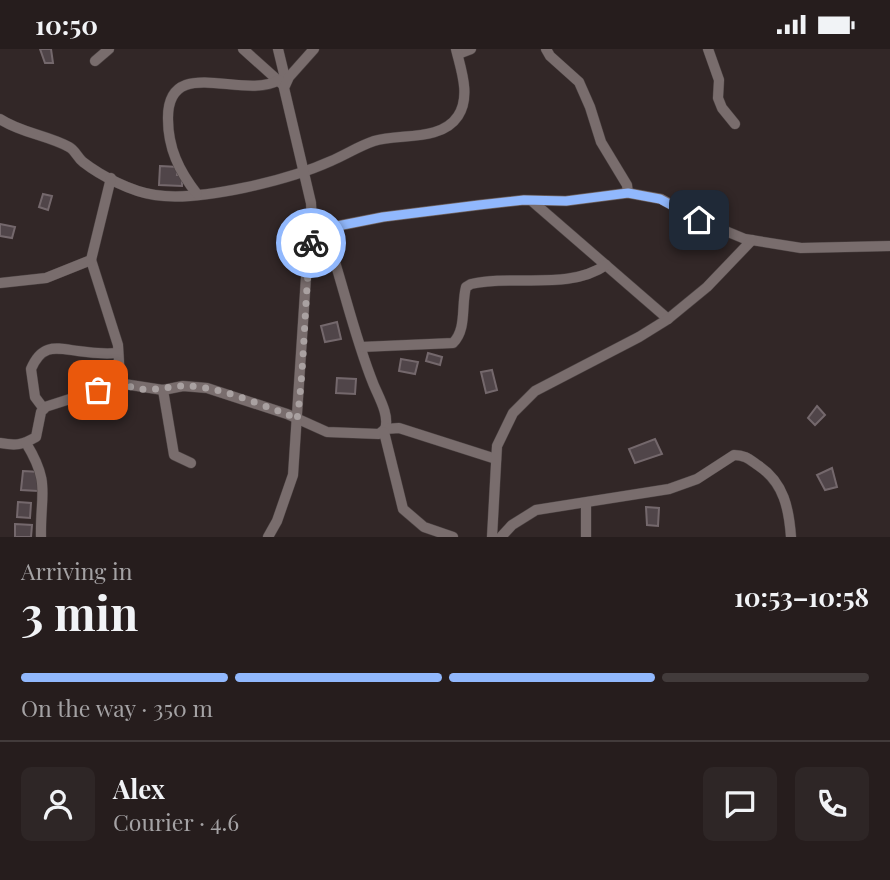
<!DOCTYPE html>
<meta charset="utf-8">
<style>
body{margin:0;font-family:"Playfair Display",serif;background:#2e2626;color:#f1f3f6;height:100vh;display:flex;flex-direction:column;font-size:26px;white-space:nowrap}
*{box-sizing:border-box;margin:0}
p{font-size:23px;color:#a4a2a4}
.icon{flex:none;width:38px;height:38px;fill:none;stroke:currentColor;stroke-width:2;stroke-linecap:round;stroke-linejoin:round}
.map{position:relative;height:488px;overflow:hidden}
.side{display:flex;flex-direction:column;background:#261d1d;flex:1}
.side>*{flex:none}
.pin{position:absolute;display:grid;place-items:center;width:60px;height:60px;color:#fff;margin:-30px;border-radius:14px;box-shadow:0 4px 10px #0006}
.courier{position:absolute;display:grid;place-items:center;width:70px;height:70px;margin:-35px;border:5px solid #91b8fd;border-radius:50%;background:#fff;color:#222;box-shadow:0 2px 9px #0007}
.headline em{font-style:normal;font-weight:700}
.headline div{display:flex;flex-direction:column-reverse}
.headline{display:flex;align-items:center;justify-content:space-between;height:119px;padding:0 21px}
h1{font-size:46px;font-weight:700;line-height:52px}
.bar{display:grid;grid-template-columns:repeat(4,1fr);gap:10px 7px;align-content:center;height:84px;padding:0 21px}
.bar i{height:9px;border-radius:5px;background:#423b3b}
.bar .on{background:#91b8fd}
.bar p{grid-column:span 4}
.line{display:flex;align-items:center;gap:18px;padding:0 21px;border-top:2px solid #423b3b}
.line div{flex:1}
.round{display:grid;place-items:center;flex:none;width:74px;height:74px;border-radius:10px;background:#2e2626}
.status{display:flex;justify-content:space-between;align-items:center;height:49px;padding:0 35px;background:#261d1d;direction:ltr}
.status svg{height:19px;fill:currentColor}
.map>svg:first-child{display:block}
</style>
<div class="status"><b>10:50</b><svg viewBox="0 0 49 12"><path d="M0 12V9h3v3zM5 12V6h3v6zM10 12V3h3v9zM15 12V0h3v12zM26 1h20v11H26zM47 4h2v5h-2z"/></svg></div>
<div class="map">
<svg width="890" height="488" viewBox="0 0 890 488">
<rect width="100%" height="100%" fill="#322727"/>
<!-- building -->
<g fill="#504549" stroke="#74686c" stroke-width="2">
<path d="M40 0H51L53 14H45Z"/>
<path d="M160 117 178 118 177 126H182V137L159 136Z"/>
<path d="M43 145 52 147 48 161 39 158Z"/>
<path d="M0 175 15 178 12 189 0 187Z"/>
<path d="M337 273 341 290 325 293 321 277Z"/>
<path d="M428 304 442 308 440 316 426 312Z"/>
<path d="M401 310 418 313 415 325 399 322Z"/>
<path d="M492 321 497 341 486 344 481 323Z"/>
<path d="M337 329 356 330 355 345 336 344Z"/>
<path d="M817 357 825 366 815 376 808 369Z"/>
<path d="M655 390 662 405 635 414 629 400Z"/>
<path d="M832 419 837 438 825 441 817 426Z"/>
<path d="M23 422 40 423 38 442 21 441Z"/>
<path d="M18 453 31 454 30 469 17 468Z"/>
<path d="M646 458 659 459 658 477 647 476Z"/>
<path d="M15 475 32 476 31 488H15Z"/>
</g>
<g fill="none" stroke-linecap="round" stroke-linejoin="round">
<!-- minor casing -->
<g stroke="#4b4242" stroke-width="11">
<g id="minor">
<path d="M243 0 282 35"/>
<path d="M278 0 286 33"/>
<path d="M546 0 550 7 579 33 590 58 601 93 627 136 628 144"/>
<path d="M708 0 719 31 718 49 722 59 735 75"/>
<path d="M458 5 471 0"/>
<path d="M95 12 109 0"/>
<path d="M0 70C21 84 47 86 69 98 75 101 77 108 83 113 101 127 132 143 155 146 200 153 289 131 331 112 345 106 359 97 374 92 399 84 441 93 458 67 471 47 461 21 456 0"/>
<path d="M197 145C179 122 168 99 168 70 167 4 243 52 279 31"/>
<path d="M533 153 668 270"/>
<path d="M324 179C342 230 353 284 373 334 378 347 390 366 385 380"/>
<path d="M312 182 383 168 479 156 524 151 566 152 628 144 661 150 699 171 745 190 801 199 890 197"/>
<path d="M91 211 118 296 120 330 124 335 163 341 183 337 207 339 287 365 327 383 379 385 385 380 399 379 496 410"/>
<path d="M0 234 46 229 91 211 111 129"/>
<path d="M361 298 453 294C467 280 461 257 466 238L471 235C514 225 568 242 606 216"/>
<path d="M163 341 174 406 191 414"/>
<path d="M44 360 35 348 31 320C42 294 56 299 78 302 91 304 105 305 118 304"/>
<path d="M384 383 403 460 424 478 453 488"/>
<path d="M0 394C16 397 22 396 36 388L41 363 45 358 98 341 120 330"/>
<path d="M26 394C51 435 40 444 41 488"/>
<path d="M268 488 277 472 293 426 306 228 312 174 311 154 284 39 289 28 314 0"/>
<path d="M492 488 497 397 513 364 535 342 639 288 668 270 707 238 752 191"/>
<path d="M501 488 512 476 536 461 669 440 697 430 734 406C746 406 750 411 759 417 784 434 789 460 791 488"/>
<path d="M586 488V454"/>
</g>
</g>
<!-- minor -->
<use href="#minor" stroke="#796d6d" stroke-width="10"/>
</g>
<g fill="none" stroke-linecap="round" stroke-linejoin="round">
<!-- done -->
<path stroke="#a9a1a1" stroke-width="7" stroke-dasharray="0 12.6" d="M98 341 120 330C136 349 167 336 187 337 221 338 255 354 287 365L297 371C305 313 304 253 311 194"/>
<!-- route -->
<path stroke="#91b8fd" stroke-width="9" d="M311 194 312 182 383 168 479 156 524 151 566 152 628 144 660 150 699 171"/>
</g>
</svg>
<div class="pin" style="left:98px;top:341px;background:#ea580c"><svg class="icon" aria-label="bag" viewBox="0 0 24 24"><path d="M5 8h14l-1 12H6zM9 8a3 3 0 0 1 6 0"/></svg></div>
<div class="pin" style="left:699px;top:171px;background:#1f2937"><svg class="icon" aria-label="home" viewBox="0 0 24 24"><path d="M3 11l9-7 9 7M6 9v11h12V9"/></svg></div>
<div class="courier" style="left:311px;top:194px"><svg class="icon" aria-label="bike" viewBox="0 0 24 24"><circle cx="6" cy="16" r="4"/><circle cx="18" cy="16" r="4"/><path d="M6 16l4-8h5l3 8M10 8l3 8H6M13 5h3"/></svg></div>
</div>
<section class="side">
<div class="headline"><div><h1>3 min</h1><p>Arriving in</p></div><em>10:53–10:58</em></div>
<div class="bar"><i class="on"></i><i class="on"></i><i class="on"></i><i></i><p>On the way · 350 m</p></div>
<div class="line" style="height:126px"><a class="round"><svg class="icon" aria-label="person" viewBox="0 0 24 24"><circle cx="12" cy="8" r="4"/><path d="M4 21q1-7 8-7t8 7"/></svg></a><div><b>Alex</b><p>Courier · 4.6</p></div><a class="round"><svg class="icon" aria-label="chat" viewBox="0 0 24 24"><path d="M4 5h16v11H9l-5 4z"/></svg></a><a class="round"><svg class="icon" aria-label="phone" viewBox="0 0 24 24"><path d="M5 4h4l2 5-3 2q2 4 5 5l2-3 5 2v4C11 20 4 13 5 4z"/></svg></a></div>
</section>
